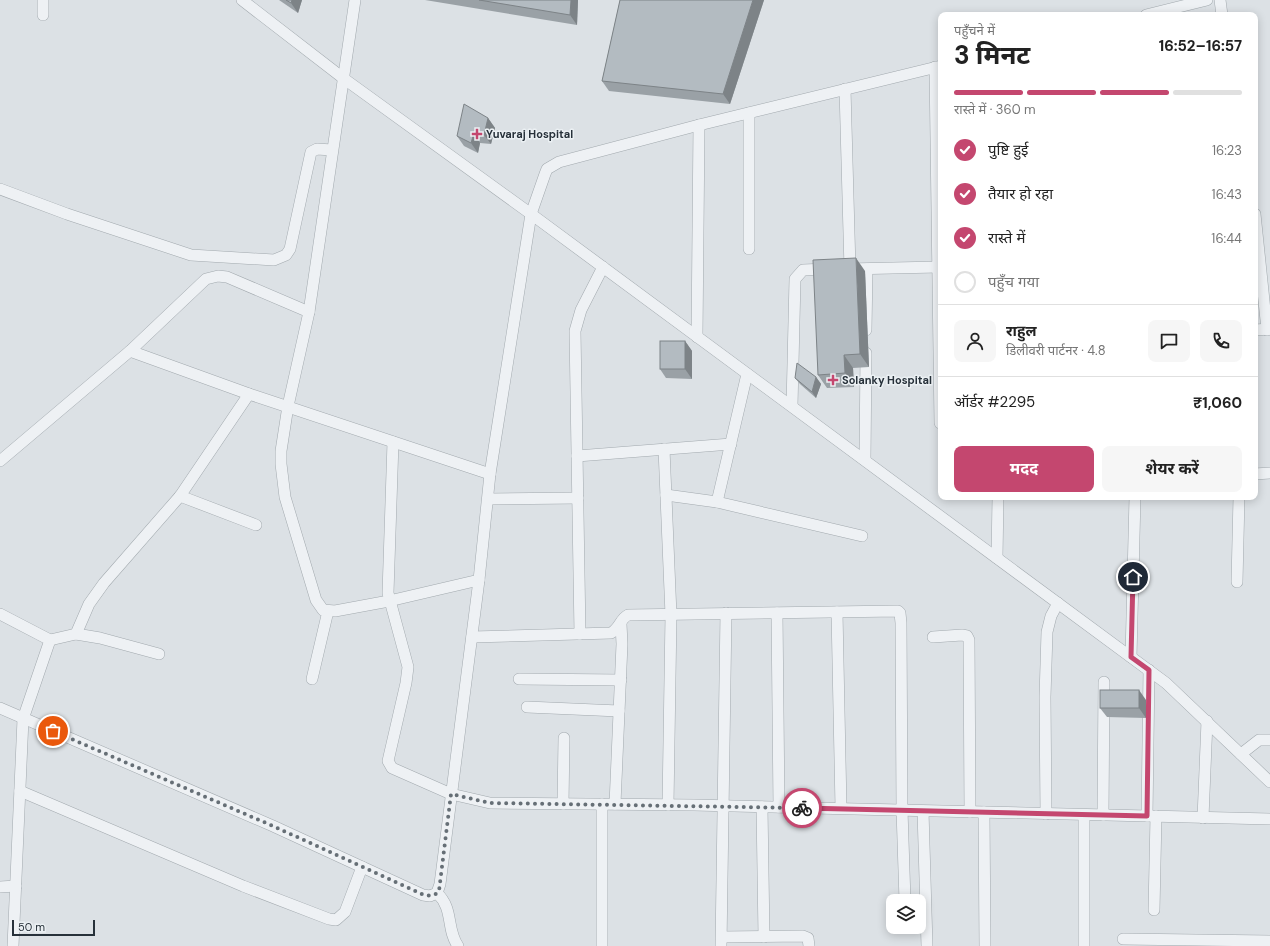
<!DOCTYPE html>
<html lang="hi">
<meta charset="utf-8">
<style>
body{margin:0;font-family:"DM Sans","Noto Sans Devanagari",sans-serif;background:#f6f6f6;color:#222;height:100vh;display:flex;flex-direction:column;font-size:15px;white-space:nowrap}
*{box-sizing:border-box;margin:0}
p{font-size:13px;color:#767676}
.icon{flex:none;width:22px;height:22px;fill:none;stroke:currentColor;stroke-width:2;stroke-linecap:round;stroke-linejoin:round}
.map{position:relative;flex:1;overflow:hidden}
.sheet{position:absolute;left:938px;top:12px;width:320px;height:488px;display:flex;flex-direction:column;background:#fff;border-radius:8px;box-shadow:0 2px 10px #0003}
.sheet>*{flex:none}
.tools{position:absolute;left:886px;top:894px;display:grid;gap:8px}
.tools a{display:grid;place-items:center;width:40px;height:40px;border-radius:8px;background:#fff;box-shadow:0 2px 10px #0003;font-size:20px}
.scale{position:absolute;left:12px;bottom:10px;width:83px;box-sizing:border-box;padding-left:4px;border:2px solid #27313a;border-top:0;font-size:11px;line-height:14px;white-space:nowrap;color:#27313a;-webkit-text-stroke:3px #ebf0f3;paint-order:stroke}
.pin{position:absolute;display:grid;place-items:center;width:34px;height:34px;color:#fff;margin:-17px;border:2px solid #fff;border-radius:50%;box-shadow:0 1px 4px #0007}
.courier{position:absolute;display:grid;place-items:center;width:40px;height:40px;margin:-20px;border:3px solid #c4476f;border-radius:50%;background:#fff;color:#222;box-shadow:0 1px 5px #0007}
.headline em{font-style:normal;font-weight:700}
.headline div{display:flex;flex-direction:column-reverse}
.headline{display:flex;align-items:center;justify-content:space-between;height:68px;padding:0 16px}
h1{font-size:26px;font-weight:700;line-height:30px}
.bar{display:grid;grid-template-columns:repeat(4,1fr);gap:6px 4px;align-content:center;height:48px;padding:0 16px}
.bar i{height:5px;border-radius:3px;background:#e0e0e0}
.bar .active{background:#c4476f}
.bar p{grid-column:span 4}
.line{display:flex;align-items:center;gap:10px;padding:0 16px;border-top:1px solid #e0e0e0}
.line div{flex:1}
.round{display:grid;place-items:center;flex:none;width:42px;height:42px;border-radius:8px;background:#f6f6f6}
ol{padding:0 16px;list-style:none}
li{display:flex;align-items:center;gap:12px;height:44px}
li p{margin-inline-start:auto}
li .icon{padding:4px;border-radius:50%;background:#c4476f;color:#fff;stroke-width:4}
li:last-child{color:#767676}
li i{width:22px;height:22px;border:2px solid #e0e0e0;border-radius:50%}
.cta{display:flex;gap:8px;margin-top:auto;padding:8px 16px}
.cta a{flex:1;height:46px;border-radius:8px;background:#c4476f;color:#fff;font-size:16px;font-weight:700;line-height:46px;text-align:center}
.cta a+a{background:#f6f6f6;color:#222}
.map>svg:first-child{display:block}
</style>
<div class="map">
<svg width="1270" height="946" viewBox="0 0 1270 946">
<rect width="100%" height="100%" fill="#dce1e5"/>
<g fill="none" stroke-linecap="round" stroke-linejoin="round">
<!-- minor casing -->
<g stroke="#a2a9ae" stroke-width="12">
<g id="minor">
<path d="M242 0 343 78 531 214 1166 683 1270 782"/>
<path d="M355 0 309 312 288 406 281 451V464L285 497 316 600 323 610 335 611 389 601 479 580"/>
<path d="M1220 0 1222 15"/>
<path d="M43 15V0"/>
<path d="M1146 15 1207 0"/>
<path d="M935 67 940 423"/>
<path d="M845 89 850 269"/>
<path d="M749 113V249"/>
<path d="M0 189 67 214 191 255 274 260 286 255 290 249 311 152 317 149 332 150"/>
<path d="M1255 214 1267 330"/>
<path d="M848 269 938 267"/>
<path d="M866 330 867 269"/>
<path d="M1255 330 1270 329"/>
<path d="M697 337 699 125"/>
<path d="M130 351 249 394 490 474"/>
<path d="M792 406 795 279 803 270 827 269"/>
<path d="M393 442 388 593 408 667 406 683 388 761 392 768 451 794 490 803 694 805 1270 819"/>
<path d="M664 449 671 615 668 805"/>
<path d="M577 456 731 444"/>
<path d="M865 460 866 353"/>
<path d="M0 461 130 351 206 279 218 276 227 277 309 312"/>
<path d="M1255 474 1270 473"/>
<path d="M666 495 717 502 862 536"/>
<path d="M180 496 256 525"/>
<path d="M488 499 578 498"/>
<path d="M717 502 747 374"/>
<path d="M997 558 998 497"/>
<path d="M1237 582 1239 497"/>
<path d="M837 612 841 808"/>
<path d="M777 613 779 807"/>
<path d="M0 614 50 640 23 719 13 946"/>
<path d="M76 634 89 604 104 583 180 496 249 394"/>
<path d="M580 634 575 331 581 310 603 267"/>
<path d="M472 637 611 633C620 628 620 619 628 615L898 611 900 613 901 623 902 810 905 901"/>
<path d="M933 637 962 635 967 636 969 640 970 812"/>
<path d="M50 640 76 634 100 638 159 654"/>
<path d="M1131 657 1135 497"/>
<path d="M312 679 328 611"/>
<path d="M519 679 621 680"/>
<path d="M527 707 619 711"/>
<path d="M0 708 273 826 423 895 430 896 437 893 440 884 479 580 490 474 531 214 545 174 547 169 559 162 699 125 941 66"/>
<path d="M1241 754 1259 740H1270"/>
<path d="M20 791 243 886 329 919 336 920 345 912 362 867"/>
<path d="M563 804 564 738"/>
<path d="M602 804V946"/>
<path d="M615 804 622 644 621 624"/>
<path d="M762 807 764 937"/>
<path d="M923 811 927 946"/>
<path d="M984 812 985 946"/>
<path d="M1046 814 1045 697 1047 632 1051 616 1058 603"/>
<path d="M1103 815 1104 682"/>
<path d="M1147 816 1149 670"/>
<path d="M1203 818 1207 721"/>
<path d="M0 887 16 886"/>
<path d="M437 893C454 909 446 929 458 946"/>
<path d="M1154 910 1156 816"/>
<path d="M722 937 803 936 808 938 809 946"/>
<path d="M1123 939 1270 941"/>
<path d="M721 946 726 613"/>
<path d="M1084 946V815"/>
</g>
</g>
<!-- minor -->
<use href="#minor" stroke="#eef1f4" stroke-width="11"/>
</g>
<!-- wall -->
<g fill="#9aa1a6">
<path d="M279 0H302L298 13Z"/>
<path d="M425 0H578L577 25Z"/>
<path d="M620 0H764L730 104 609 91 602 81Z"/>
<path d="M488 118 495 128 491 144 480 143 478 153 464 146 457 136Z"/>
<path d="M865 271 869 367 853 368 854 387 827 388 818 375Z"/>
<path d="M685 341 692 351V379L666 378 660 369Z"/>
<path d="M816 377 821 384 816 398 800 384 795 378Z"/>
<path d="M1146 700V718L1107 717 1100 708Z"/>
</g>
<!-- shaded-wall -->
<g fill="#7d8387">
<path d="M292 0H302L298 13 291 3Z"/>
<path d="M571 0H578L577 25 570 15Z"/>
<path d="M753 0H764L730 104 723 94Z"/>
<path d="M488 118 495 128 491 144 484 135Z"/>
<path d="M474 133 480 143 478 153 471 143Z"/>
<path d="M856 258 865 271 869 367 860 354Z"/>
<path d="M685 341 692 351V379L685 369Z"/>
<path d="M844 355 853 368 854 387 845 373Z"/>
<path d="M816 377 821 384 816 398 812 392Z"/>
<path d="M1139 690 1146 700V718L1139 708Z"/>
</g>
<!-- building -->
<g fill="#b3bbc1" stroke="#7d8387">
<path d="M286 0H292L291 3Z"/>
<path d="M479 0H571L570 15Z"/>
<path d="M620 0H753L723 94 602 81Z"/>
<path d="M464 104 488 118 484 135 474 133 471 143 457 136Z"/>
<path d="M856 258 860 354 844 355 845 373 818 375 813 260Z"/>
<rect x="660" y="341" width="25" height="28"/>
<path d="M797 363 816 377 812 392 795 378Z"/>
<rect x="1100" y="690" width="39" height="18"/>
</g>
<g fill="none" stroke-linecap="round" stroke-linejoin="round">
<!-- done -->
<path stroke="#666f76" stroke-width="4" stroke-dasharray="0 7.2" d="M53 731 273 826 424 895C430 896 435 896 439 891L451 794 490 803 802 808"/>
<!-- route -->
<path stroke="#c4476f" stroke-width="5" d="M802 808 1147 816 1149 670 1131 657 1133 577"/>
</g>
<!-- markers -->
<g fill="#c4476f" stroke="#ebf0f3" stroke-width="1.5">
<path d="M475 128h4v4h4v4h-4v4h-4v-4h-4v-4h4z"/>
<path d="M831 374h4v4h4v4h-4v4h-4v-4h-4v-4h4z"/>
</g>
<g text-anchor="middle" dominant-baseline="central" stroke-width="3" stroke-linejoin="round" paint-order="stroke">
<!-- poi labels -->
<g font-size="11" font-weight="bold" fill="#27313a" stroke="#ebf0f3" text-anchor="start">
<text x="486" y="134">Yuvaraj Hospital</text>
<text x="842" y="380">Solanky Hospital</text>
</g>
</g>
</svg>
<div class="tools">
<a><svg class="icon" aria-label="layers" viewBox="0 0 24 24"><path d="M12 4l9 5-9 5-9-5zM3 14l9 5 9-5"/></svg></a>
</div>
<div class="scale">50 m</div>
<div class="pin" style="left:53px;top:731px;background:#ea580c"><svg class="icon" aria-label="bag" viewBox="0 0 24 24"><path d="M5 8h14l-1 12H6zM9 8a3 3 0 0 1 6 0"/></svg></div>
<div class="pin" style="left:1133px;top:577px;background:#1f2937"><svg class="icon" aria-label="home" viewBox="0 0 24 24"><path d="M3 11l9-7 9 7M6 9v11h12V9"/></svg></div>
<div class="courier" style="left:802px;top:808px"><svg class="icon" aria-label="bike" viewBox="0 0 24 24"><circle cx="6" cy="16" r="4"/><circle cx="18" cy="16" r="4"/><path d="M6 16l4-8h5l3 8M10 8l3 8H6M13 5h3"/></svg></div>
<section class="sheet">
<div class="headline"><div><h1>3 मिनट</h1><p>पहुँचने में</p></div><em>16:52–16:57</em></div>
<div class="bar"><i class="active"></i><i class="active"></i><i class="active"></i><i></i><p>रास्ते में · 360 m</p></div>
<ol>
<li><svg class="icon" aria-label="check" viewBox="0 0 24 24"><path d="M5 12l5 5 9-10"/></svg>पुष्टि हुई<p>16:23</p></li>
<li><svg class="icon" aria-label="check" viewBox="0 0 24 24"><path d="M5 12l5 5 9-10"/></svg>तैयार हो रहा<p>16:43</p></li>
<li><svg class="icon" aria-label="check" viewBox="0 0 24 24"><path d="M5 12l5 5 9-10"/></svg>रास्ते में<p>16:44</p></li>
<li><i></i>पहुँच गया</li>
</ol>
<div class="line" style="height:72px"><a class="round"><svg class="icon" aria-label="person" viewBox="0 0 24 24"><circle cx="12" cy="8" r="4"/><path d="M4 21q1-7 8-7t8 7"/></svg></a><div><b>राहुल</b><p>डिलीवरी पार्टनर · 4.8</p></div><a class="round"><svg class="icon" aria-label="chat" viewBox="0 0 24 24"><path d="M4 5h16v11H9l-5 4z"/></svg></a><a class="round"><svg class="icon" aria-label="phone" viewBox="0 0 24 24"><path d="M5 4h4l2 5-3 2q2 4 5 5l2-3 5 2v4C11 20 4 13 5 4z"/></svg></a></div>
<div class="line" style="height:52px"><div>ऑर्डर #2295</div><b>₹1,060</b></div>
<div class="cta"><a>मदद</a><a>शेयर करें</a></div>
</section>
</div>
